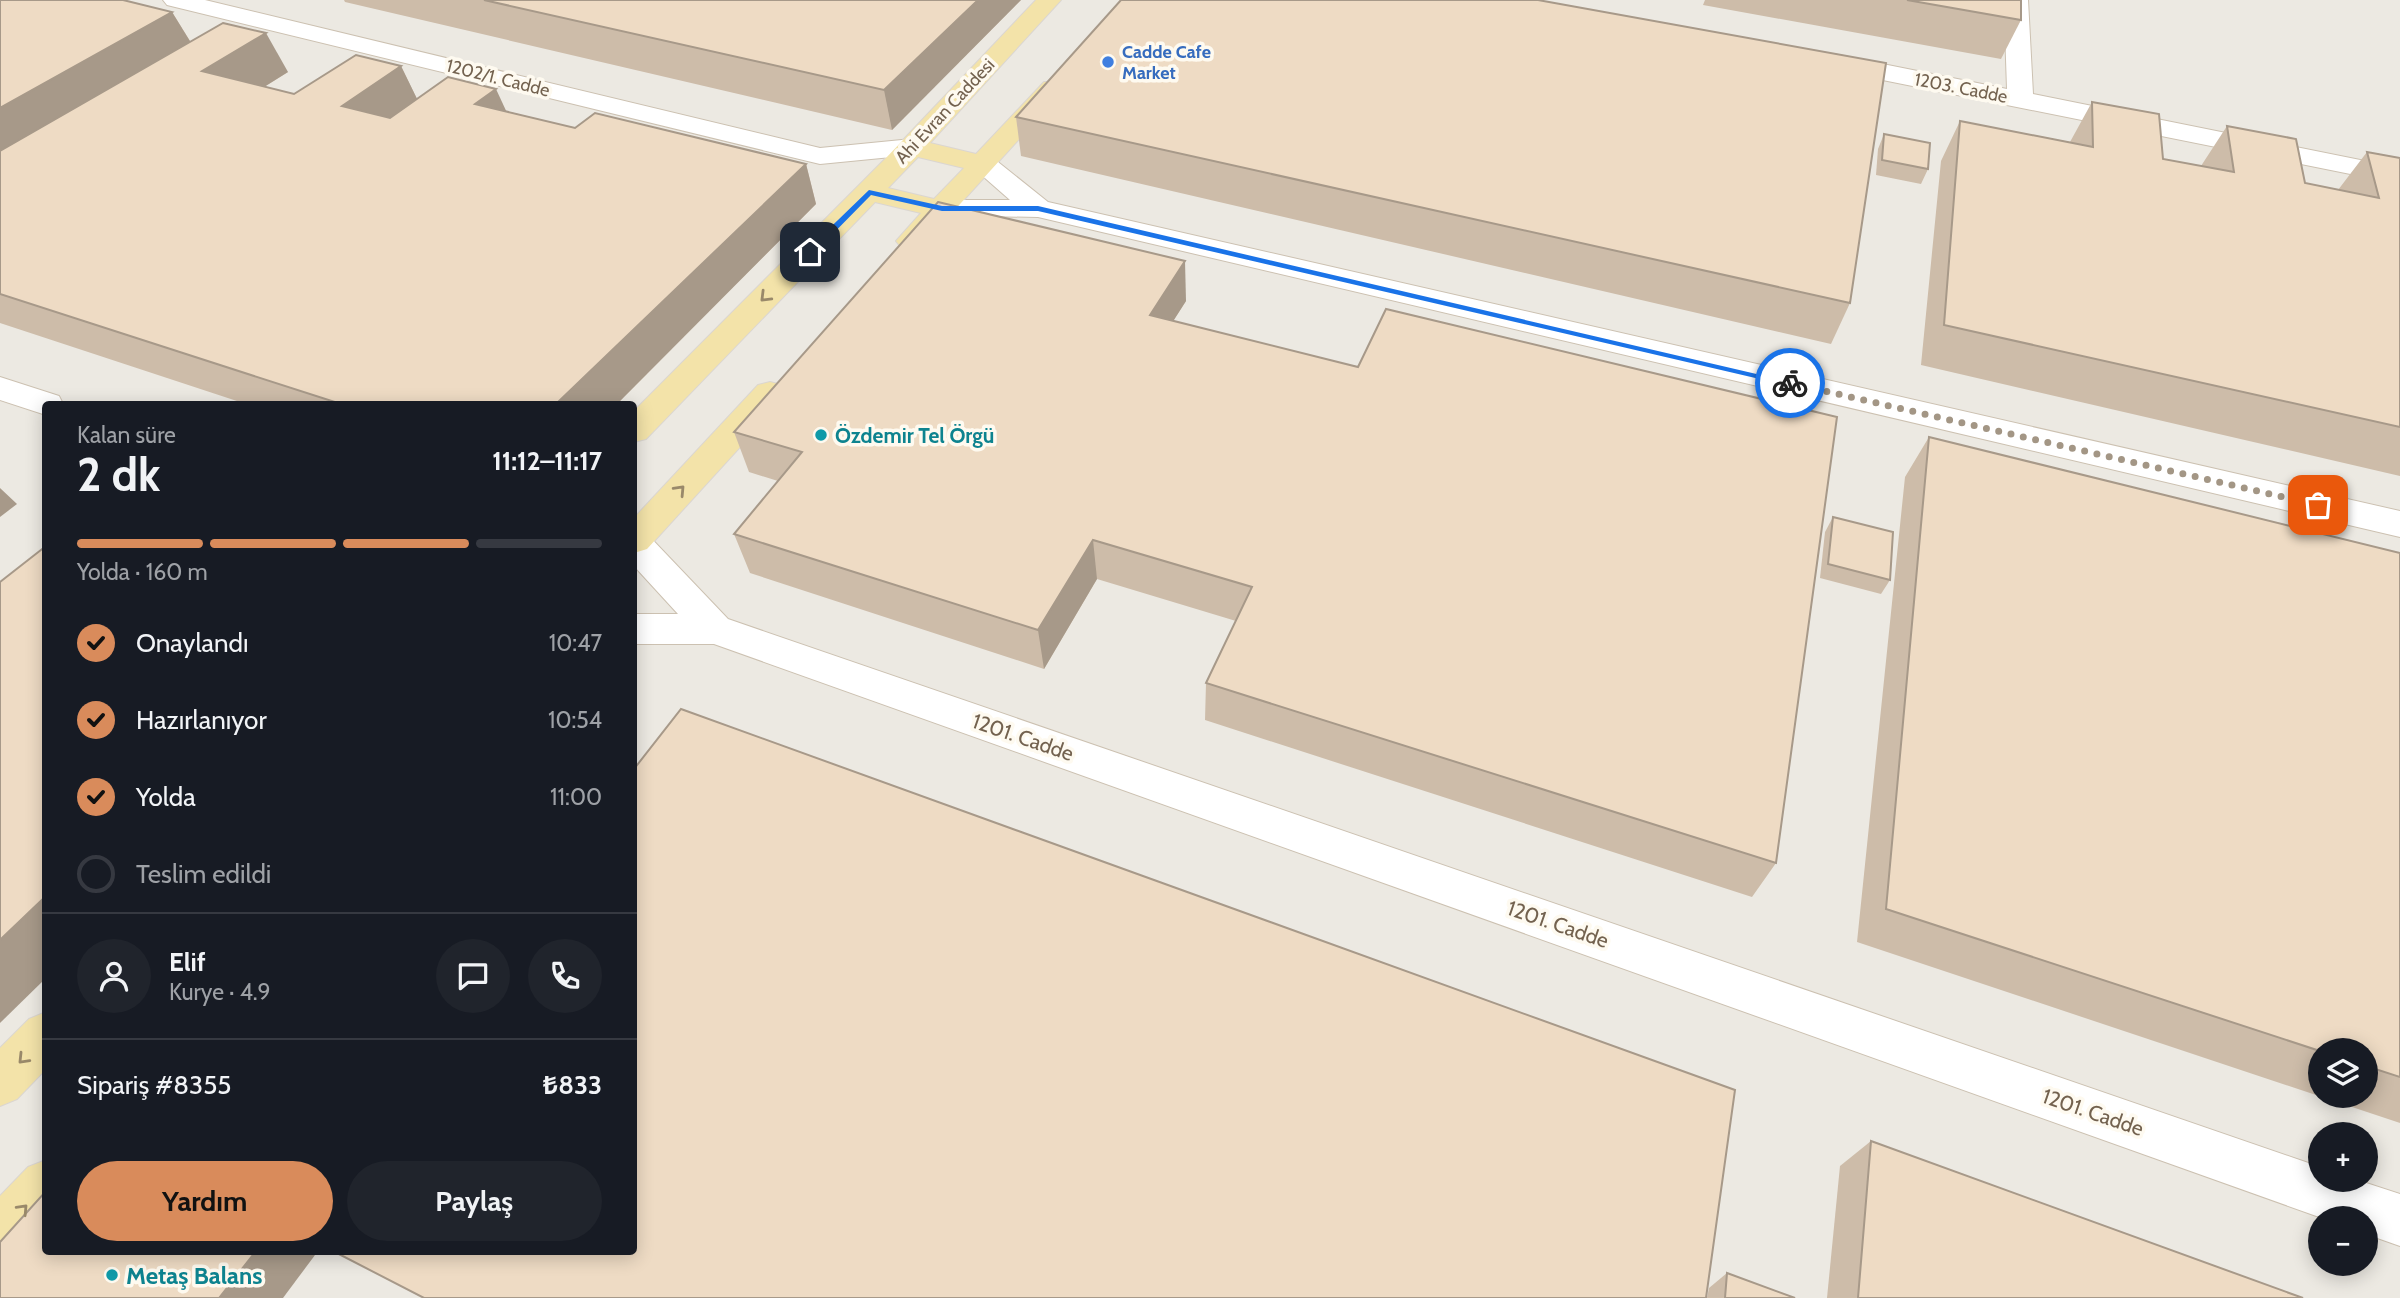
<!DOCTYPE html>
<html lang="tr">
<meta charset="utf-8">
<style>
body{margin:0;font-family:Cabin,sans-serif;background:#20242c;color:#f1f3f6;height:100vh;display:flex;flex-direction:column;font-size:26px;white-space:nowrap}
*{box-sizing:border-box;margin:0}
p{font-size:23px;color:#9ea1a6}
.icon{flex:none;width:38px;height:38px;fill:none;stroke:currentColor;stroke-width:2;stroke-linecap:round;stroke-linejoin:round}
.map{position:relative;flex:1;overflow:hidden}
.details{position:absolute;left:42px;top:401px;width:595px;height:854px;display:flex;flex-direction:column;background:#171b24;border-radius:7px;box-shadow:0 4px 18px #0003}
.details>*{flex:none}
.buttons{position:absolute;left:2308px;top:1038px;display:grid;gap:14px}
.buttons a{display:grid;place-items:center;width:70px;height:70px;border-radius:50%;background:#171b24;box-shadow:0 4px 18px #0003;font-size:35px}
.pin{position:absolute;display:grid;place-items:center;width:60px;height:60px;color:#fff;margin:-30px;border-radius:14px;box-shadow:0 4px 10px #0006}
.courier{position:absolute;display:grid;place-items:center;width:70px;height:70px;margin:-35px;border:5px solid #1a73e8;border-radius:50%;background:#fff;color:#222;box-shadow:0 2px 9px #0007}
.summary em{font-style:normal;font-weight:700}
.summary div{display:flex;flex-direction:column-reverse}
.summary{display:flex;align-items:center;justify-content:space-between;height:119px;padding:0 35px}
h1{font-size:46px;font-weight:700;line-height:52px}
.bar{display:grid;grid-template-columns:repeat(4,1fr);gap:10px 7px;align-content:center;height:84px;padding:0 35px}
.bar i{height:9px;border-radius:5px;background:#363941}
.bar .selected{background:#d98b5b}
.bar p{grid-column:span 4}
.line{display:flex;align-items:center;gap:18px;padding:0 35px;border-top:2px solid #363941}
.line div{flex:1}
.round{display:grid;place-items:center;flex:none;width:74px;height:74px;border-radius:37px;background:#20242c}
ol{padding:0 35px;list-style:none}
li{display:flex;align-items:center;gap:21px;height:77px}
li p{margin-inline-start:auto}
li .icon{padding:7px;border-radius:50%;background:#d98b5b;color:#111;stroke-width:4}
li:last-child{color:#9ea1a6}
li i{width:38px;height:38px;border:4px solid #363941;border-radius:50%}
.button{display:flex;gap:14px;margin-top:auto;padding:14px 35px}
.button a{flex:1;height:80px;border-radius:42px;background:#d98b5b;color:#111;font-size:28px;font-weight:700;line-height:80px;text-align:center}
.button a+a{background:#20242c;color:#f1f3f6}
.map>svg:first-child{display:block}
</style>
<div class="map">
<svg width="2400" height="1298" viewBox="0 0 2400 1298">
<rect width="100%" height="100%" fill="#fbf7ea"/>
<!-- industrial -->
<path fill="#ece9e2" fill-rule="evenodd" d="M0 0H2400V1298H0ZM46 404H634V1251H46ZM2320 1050H2366V1096H2320ZM2320 1134H2366V1180H2320ZM2320 1218H2366V1264H2320Z"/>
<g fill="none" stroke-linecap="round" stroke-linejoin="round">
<!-- minor casing -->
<g stroke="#ccc1b1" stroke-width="2">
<g id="minor">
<path d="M163 0H205L820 148 912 139 922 141 926 147 922 153 912 155 820 164 167 5Z"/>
<path d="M2004 0H2028L2033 94 2400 168V184L1833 70 1824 67 1820 62 1824 57 1833 54 2007 89Z"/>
<path d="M983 156 993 158 1048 202 2400 511V537L1038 217 931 215 927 209 931 203 941 200H1010L969 164 973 158Z"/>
<path d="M0 377 59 396 63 404H46V415L0 400Z"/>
<path d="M634 530 647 534 728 619 2320 1167V1180H2357L2400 1194V1246L2366 1234V1218H2322L714 644H634V614H678L634 566Z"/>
</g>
</g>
<!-- major casing -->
<g stroke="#dbd6d1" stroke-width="2">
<g id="major">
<path d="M1036 0H1061L930 143 976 154 1044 82H1062L1066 87 1062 92 921 247 911 250 901 247 896 241 921 213 875 202 646 439 634 442V411L885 159ZM918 157 964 168 934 199 888 188Z"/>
<path d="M770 382 782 385 786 393 782 401 647 549 634 553V518L758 385Z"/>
<path d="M46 1012V1069L17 1099 0 1106V1048L29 1019Z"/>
<path d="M46 1160V1223L18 1252 0 1260V1196L28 1167Z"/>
</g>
</g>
<!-- minor -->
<use href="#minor" fill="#fff" fill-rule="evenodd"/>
<!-- major -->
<use href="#major" fill="#f3e3a9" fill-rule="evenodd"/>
</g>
<!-- wall -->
<g fill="#cdbca9" fill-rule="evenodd">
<path d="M0 0 172 12 190 41 288 72 264 87 294 94 401 66 417 99 506 111 575 128 806 164 816 204 617 404H246L0 323Z"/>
<path d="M344 0H1021L892 130 345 2Z"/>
<path d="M1705 0H2021V20L2001 59 1703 5Z"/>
<path d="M2092 102 2163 159 2201 166 2227 126 2305 183 2338 190 2367 152 2400 158V476L1921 365 1941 161 1960 121 2070 142Z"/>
<path d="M1016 117 1850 303 1831 344 1021 156Z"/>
<path d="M1884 134 1928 169 1921 184 1876 175 1878 149Z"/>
<path d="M1186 301 1173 321 1776 863 1752 897 1205 720 1206 683 1236 621 1097 579 1044 669 750 573 734 534 778 481 749 472 734 432Z"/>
<path d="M1929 437 2400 553V1123L1857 942 1905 477ZM2320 1050H2366V1096H2320Z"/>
<path d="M1833 517 1890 580 1881 594 1820 578 1825 532Z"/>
<path d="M1871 1141 2303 1298H1827L1840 1166Z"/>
<path d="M1727 1273 1795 1298H1707L1709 1288Z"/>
</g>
<!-- shaded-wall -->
<g fill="#a79989">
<path d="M978 0H1021L892 130 884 90Z"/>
<path d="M172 12 196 51 0 165V108Z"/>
<path d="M266 33 288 72 227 110 202 71Z"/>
<path d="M401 66 420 105 364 145 342 106Z"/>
<path d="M496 89 514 128 475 104Z"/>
<path d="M806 164 816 204 617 404H556Z"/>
<path d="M1185 261 1186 301 1151 356 1150 315Z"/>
<path d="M0 488 17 504 0 517Z"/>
<path d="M1093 540 1097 579 1044 669 1038 630Z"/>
<path d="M46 896V978L0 1023V940Z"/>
<path d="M256 1251H318L283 1298H219Z"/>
</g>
<!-- building -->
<g fill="#eedbc4" stroke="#a79989" stroke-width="2">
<path d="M0 0H123L172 12 0 108Z"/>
<path d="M484 0H978L884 90Z"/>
<path d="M1121 0H1538L1886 63 1850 303 1016 117Z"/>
<path d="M1907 0H2021V20Z"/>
<path d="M223 23 266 33 202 71 294 94 356 55 401 66 342 106 390 118 448 77 496 89 475 104 575 128 595 113 806 164 556 404H341L0 294V151Z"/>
<path d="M2092 102 2159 114 2163 159 2234 172 2227 126 2296 139 2305 183 2379 198 2367 152 2400 158V427L1944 325 1960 121 2093 147Z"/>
<path d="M1884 134 1930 143 1928 169 1882 160Z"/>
<path d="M938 202 1185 261 1150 315 1358 367 1386 309 1837 417 1776 863 1206 683 1252 587 1093 540 1038 630 734 534 802 452 734 432Z"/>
<path d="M1929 437 2400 553V1077L2366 1066V1050H2320V1051L1886 909Z"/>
<path d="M1833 517 1893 532 1890 580 1828 564Z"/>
<path d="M46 546V896L0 940V582Z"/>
<path d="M681 709 1735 1090 1706 1298H424L333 1251H634V769Z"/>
<path d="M1871 1141 2303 1298H1858Z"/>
<path d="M46 1191V1251H256L219 1298H0V1242Z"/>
<path d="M1727 1273 1795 1298H1725Z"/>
</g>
<!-- one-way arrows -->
<defs><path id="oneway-chevron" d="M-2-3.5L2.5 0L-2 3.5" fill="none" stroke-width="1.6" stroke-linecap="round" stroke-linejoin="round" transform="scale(1.75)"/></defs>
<g stroke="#99896a">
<use href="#oneway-chevron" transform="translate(765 297) rotate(135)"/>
<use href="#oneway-chevron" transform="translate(680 490) rotate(-47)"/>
<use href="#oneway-chevron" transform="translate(23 1059) rotate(134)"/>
<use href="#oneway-chevron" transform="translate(23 1209) rotate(-47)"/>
</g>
<!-- route -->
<path fill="#1a73e8" d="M869 190 942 206H1038L1795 383 1790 386 1038 211H942L871 195 813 254H807V250Z"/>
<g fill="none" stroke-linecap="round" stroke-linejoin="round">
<!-- done -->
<path stroke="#a39685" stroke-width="7" stroke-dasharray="0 12.6" d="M1790 383 2318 505"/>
</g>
<!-- markers -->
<circle fill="#3f7fe0" stroke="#fefaf0" stroke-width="2.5" cx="1108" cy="62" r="7"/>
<g fill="#0f9aa8" stroke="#fefaf0" stroke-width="2.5">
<circle cx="821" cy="435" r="7"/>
<circle cx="112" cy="1275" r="7"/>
</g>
<g text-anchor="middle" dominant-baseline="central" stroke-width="7" stroke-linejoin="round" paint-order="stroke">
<!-- far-shop labels -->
<g font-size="18" font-weight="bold" fill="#366cbe" stroke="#fefaf0" text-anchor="start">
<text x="1122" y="52">Cadde Cafe<tspan x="1122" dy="21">Market</tspan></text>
</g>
<!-- far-street labels -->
<g font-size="18" fill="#73624f" stroke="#fefaf0">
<text transform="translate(498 78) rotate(14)">1202/1. Cadde</text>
<text transform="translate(1961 88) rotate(11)">1203. Cadde</text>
<text transform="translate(945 111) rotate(-47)">Ahi Evran Caddesi</text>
</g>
<!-- culture labels -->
<g font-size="21" font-weight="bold" fill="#0d838f" stroke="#fefaf0" text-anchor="start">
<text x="835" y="435">Özdemir Tel Örgü</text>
</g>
<!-- street labels -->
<g font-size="21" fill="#73624f" stroke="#fefaf0">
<text transform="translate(1023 737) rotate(19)">1201. Cadde</text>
<text transform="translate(1558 924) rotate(19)">1201. Cadde</text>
<text transform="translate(2093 1112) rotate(19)">1201. Cadde</text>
</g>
<!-- near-culture labels -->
<g font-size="24" font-weight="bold" fill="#0d838f" stroke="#fefaf0" text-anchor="start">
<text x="126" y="1275">Metaş Balans</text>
</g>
</g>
</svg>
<div class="buttons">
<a><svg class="icon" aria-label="layers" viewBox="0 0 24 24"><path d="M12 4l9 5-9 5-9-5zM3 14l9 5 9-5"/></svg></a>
<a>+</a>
<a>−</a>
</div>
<div class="pin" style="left:2318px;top:505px;background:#ea580c"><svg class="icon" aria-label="bag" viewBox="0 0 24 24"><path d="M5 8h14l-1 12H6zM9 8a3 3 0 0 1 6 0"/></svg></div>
<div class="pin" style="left:810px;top:252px;background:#1f2937"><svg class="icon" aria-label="home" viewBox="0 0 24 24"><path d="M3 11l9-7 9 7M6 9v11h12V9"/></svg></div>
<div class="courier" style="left:1790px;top:383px"><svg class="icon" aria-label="bike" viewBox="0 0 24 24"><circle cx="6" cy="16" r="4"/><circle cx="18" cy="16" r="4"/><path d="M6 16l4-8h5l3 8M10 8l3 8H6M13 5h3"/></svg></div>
<section class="details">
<div class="summary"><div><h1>2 dk</h1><p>Kalan süre</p></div><em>11:12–11:17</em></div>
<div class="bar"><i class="selected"></i><i class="selected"></i><i class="selected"></i><i></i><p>Yolda · 160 m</p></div>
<ol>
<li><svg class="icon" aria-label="check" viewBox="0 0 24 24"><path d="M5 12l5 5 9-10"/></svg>Onaylandı<p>10:47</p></li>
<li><svg class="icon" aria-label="check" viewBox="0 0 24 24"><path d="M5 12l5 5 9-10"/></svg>Hazırlanıyor<p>10:54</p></li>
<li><svg class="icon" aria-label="check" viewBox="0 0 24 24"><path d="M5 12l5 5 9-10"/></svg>Yolda<p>11:00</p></li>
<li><i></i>Teslim edildi</li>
</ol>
<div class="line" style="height:126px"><a class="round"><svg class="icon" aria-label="person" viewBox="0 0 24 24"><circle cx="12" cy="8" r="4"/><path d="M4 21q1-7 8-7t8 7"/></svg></a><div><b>Elif</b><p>Kurye · 4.9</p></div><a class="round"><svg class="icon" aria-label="chat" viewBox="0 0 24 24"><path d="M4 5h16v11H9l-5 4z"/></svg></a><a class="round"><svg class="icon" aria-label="phone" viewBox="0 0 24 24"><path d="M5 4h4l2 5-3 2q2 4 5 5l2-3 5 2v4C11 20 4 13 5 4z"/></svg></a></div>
<div class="line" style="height:91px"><div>Sipariş #8355</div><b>₺833</b></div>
<div class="button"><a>Yardım</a><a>Paylaş</a></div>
</section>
</div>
